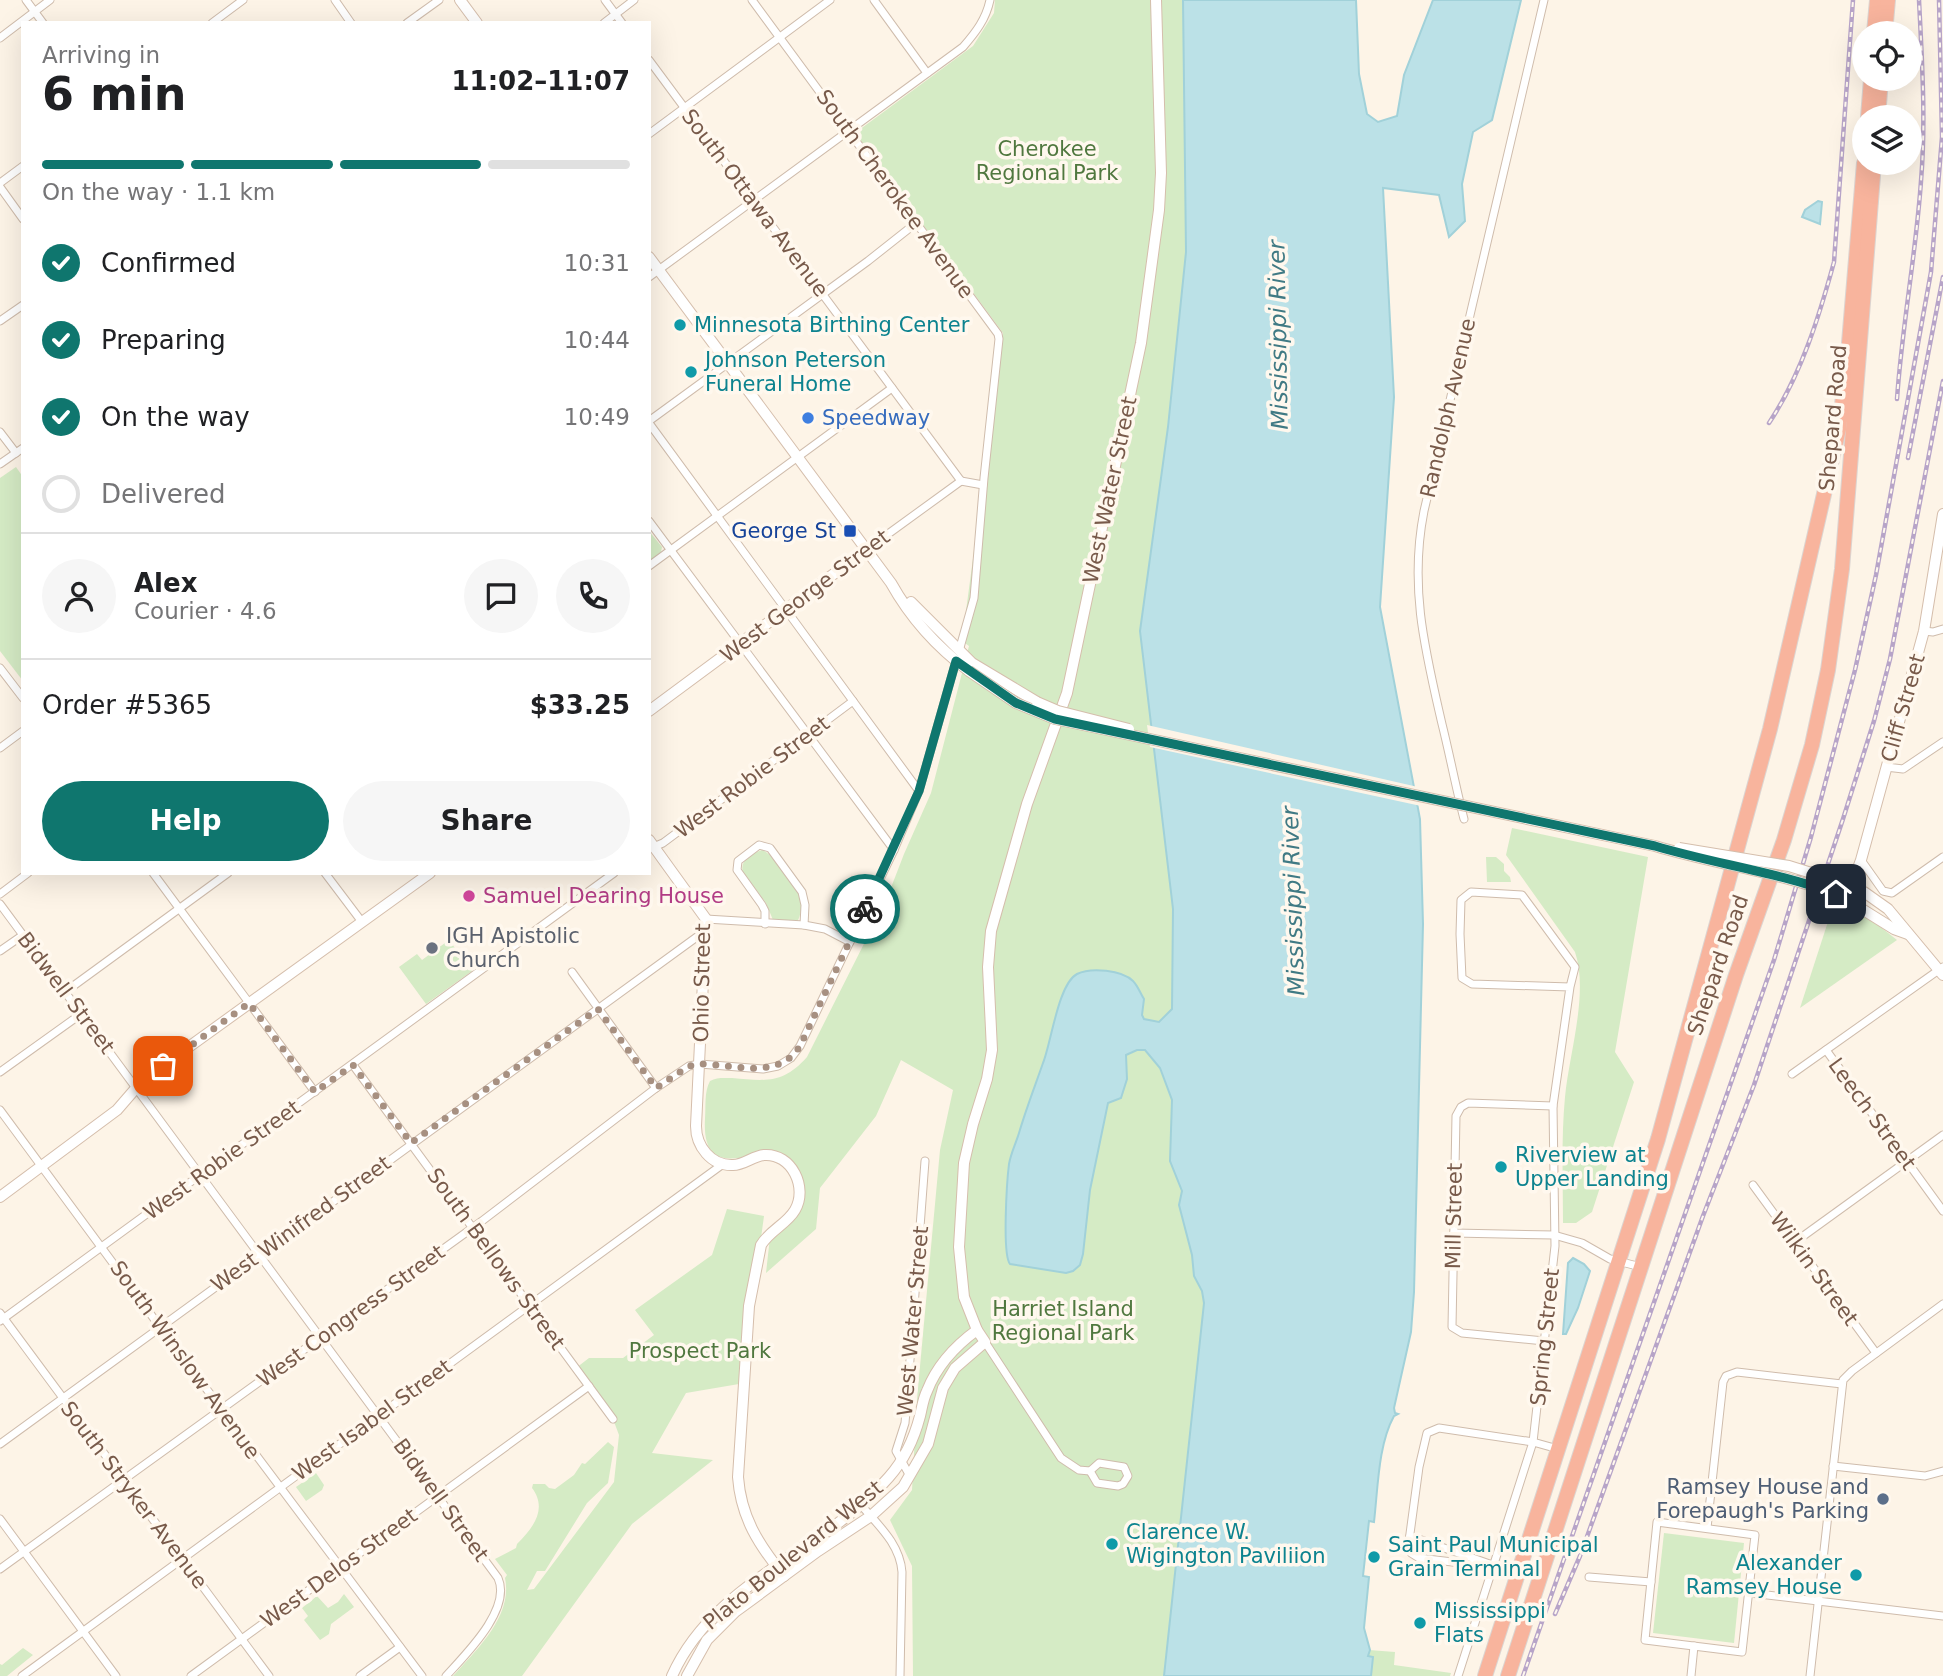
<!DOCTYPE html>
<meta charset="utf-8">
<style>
body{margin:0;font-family:"DejaVu Sans",sans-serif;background:#f6f6f6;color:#202124;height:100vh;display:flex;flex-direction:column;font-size:26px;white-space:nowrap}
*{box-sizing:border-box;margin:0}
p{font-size:23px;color:#757577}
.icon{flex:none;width:38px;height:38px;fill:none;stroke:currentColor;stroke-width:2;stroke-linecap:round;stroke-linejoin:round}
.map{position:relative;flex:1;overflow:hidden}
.panel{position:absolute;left:21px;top:21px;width:630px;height:854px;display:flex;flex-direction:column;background:#fff;border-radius:0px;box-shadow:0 7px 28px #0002}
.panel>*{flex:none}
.tools{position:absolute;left:1852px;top:21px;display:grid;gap:14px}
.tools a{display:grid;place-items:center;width:70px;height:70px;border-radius:50%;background:#fff;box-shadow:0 7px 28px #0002;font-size:35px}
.pin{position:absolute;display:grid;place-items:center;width:60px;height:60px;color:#fff;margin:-30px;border-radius:14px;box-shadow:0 4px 10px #0006}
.courier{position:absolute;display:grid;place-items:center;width:70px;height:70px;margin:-35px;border:5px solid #0f766e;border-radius:50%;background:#fff;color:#222;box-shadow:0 2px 9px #0007}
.head em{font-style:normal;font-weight:700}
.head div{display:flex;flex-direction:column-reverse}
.head{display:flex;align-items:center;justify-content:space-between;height:119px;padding:0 21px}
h1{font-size:46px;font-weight:700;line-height:52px}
.bar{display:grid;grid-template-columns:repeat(4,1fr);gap:10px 7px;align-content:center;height:84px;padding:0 21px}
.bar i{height:9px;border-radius:5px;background:#e0e0e0}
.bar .selected{background:#0f766e}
.bar p{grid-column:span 4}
.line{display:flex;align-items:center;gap:18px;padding:0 21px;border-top:2px solid #e0e0e0}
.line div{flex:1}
.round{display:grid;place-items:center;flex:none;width:74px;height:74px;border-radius:37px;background:#f6f6f6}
ol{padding:0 21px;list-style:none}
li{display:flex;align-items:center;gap:21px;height:77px}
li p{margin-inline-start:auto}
li .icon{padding:7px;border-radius:50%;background:#0f766e;color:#fff;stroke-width:4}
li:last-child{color:#757577}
li i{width:38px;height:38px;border:4px solid #e0e0e0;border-radius:50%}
.button{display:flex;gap:14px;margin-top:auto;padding:14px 21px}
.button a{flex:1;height:80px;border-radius:42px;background:#0f766e;color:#fff;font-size:28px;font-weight:700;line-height:80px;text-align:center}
.button a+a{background:#f6f6f6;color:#202124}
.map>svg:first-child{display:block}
</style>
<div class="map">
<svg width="1943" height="1676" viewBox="0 0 1943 1676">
<rect width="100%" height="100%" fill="#fdf4e7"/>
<!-- green -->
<g fill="#d5ebc5">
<path d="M995 0H1183L1186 252 1168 427 1140 631 1173 909 1172 1009 1160 1068 1172 1100 1176 1176 1182 1191 1179 1205 1192 1255 1194 1276 1202 1291 1204 1303 1164 1676H913L912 1566 890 1520 912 1490 917 1399 940 1150 953 1090 901 1060 876 1116 820 1188 816 1229 766 1273 770 1237 801 1205 804 1183 795 1164 772 1150C735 1160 702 1171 705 1119 706 1106 704 1092 710 1081 717 1077 724 1078 732 1078 766 1081 783 1084 807 1057L887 898 904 854 931 793 969 646 962 641 1003 333 855 133 973 46 994 13Z"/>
<path d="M16 467 23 477V681L0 651V478Z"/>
<path d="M649 531 662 547 661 552 649 561Z"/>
<path d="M1512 828 1648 857 1615 1052 1634 1082 1592 1212 1576 1223H1563C1563 1181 1561 1139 1565 1097 1569 1054 1589 993 1575 952L1506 855Z"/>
<path d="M762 850C772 853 795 884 799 895 803 903 801 916 797 922L773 920 766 903 743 872C739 861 752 853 762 850Z"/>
<path d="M1486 857H1496L1504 864V871L1510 877 1511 882H1487Z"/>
<path d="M1835 900 1878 925 1897 940 1800 1008Z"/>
<path d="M449 940 472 971 426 1004 399 967 417 954 422 960Z"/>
<path d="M727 1209 764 1216 761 1238 744 1308 739 1384 686 1393 652 1453 713 1460 632 1524 522 1676H453C477 1649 513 1616 505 1578L507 1575 495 1559 516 1548 517 1544C533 1528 548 1509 532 1488L533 1484H545L549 1488 555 1489 574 1475 582 1463 585 1464 608 1442 614 1447 608 1483 587 1503 545 1571H537L527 1590 534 1589 614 1482 619 1435 613 1419 576 1368 589 1358H623L654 1335 635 1310 712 1255Z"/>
<path d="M316 1473 324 1485 322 1490 306 1501 296 1487Z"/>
<path d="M1664 1533 1744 1543 1734 1643 1653 1633Z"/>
<path d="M344 1594 354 1607 331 1624 329 1634 320 1640 304 1620 308 1616 302 1608 317 1596 328 1608 338 1602Z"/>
<path d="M23 1648 33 1655 7 1676H0V1664L2 1665Z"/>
<path d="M1369 1650 1395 1652 1394 1665 1451 1673 1450 1676H1371L1373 1657 1368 1656Z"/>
</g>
<!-- water -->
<g fill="#bbe1e7" stroke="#a1d1d9" stroke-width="2">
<path d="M1183 0H1356L1359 74 1367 114 1378 122 1397 116 1404 75 1433 0H1521L1492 120 1473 132 1462 184 1465 221 1449 237 1439 195 1383 188 1394 397 1380 607 1420 819 1423 924 1414 1292 1411 1332 1394 1408 1395 1413 1398 1414 1394 1416C1378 1445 1378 1488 1374 1522L1369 1521 1363 1576 1369 1577 1364 1628 1370 1650 1368 1656 1373 1657 1371 1676H1164L1204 1303 1202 1291 1194 1276 1192 1255 1179 1205 1182 1191 1170 1161 1172 1100 1160 1068 1145 1050H1137L1126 1055 1127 1079 1121 1098 1108 1103 1090 1190 1083 1254 1080 1265 1073 1271 1066 1273 1010 1264C1002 1254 1007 1180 1009 1164 1011 1153 1016 1143 1019 1133 1026 1109 1035 1086 1043 1063 1051 1044 1058 984 1077 974 1091 967 1122 970 1133 981 1138 986 1140 993 1144 999L1142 1015 1144 1019 1159 1022 1172 1009 1173 909 1140 631 1168 427 1186 252Z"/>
<path d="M1818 201 1822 202 1820 224 1802 217 1805 210Z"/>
<path d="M1573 1258 1584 1264 1590 1271 1578 1308 1566 1334H1563L1568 1263Z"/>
</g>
<!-- pier -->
<path fill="#fdf4e7" d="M1147 725 1418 787 1421 806 1150 747Z"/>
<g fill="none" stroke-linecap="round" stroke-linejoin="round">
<!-- street casing -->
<g stroke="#cfbcac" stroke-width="9">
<g id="street">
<path d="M26 0 43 23"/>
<path d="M335 0 351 23"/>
<path d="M605 0 622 23"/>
<path d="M752 0 998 334 999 339 984 478 974 598 959 651"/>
<path d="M874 0 927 73"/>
<path d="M212 23 243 0"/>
<path d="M407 23 439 0"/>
<path d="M604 23 634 0"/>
<path d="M0 38 50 0"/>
<path d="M649 60 961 481"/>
<path d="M649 134 830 0"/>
<path d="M0 183 23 166"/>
<path d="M0 187 23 219"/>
<path d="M649 277 963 47C976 32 986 19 990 0"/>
<path d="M0 321 23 305"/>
<path d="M649 421 868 261 911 227 918 226"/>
<path d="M649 423 919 791"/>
<path d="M0 432 16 453"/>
<path d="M0 464 23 448"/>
<path d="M961 481 983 485"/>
<path d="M649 521 894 850"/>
<path d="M866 550 961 481"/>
<path d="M649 566 892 388"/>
<path d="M1924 631 1933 632 1943 629"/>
<path d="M0 668 23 698"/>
<path d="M0 748 23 731"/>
<path d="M1886 767 1903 769 1943 742"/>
<path d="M1464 819C1456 788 1450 756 1442 724 1425 650 1409 587 1424 511L1544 0"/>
<path d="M651 848 663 843 853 701"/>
<path d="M1861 860 1883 891 1892 893 1943 857"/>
<path d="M153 873 315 1092"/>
<path d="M325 873 362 922"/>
<path d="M0 894 28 873"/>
<path d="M0 904 498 1578C512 1609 466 1654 446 1676"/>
<path d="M706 919 804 925 825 929 850 942"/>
<path d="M765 924V911L762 905 737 870 738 861 759 845 770 848 802 892 805 905 804 925"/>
<path d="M0 951 23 935"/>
<path d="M572 972 656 1088"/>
<path d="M65 992 228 873"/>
<path d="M1826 1050 1943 1211"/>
<path d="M353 1065 613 1419"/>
<path d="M0 1072 81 1014"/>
<path d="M1792 1074 1943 967"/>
<path d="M0 1110 166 1335 422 1676"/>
<path d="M1753 1185 1876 1353"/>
<path d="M1454 1233 1554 1235 1582 1243 1610 1259 1641 1267"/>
<path d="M1795 1242 1943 1135"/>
<path d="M0 1313 269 1676"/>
<path d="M0 1321 614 873"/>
<path d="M1544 1341 1462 1333 1452 1327 1456 1116 1461 1107 1468 1103 1553 1106"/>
<path d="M985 1342 1061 1458 1079 1470 1090 1471"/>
<path d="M0 1444 705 931"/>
<path d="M1099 1463 1124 1467 1128 1476 1123 1484 1118 1486 1097 1483 1090 1471Z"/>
<path d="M1833 1466 1925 1476 1943 1471"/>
<path d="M910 1476 896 1451 905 1423 907 1399 925 1161"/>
<path d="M861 1505C878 1525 900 1544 902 1572L900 1676"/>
<path d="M0 1519 116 1676"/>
<path d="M1657 1522 1755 1535 1742 1652 1645 1640Z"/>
<path d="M1707 1528 1723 1382 1726 1376 1737 1372 1842 1384"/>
<path d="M1410 1536 1518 1574"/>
<path d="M1494 1567 1419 1558 1411 1553 1409 1541 1419 1467 1427 1433 1439 1428 1533 1442 1558 1449"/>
<path d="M0 1569 482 1221 656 1088 689 1066 700 1064 763 1069 778 1066 791 1058 800 1046 894 850 919 791 956 661"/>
<path d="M1589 1577 1651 1582"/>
<path d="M1750 1593 1943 1616"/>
<path d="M22 1676 723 1164"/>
<path d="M191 1676 589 1386"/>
<path d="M360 1676 400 1647"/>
<path d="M1458 1676 1533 1442 1555 1246 1553 1106 1570 987 1575 967 1522 895 1471 892 1461 900 1460 934 1462 978 1472 984 1570 987"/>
<path d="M1691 1676 1694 1646"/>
<path d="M1810 1676 1843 1380 1852 1371 1943 1304"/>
</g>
</g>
<!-- secondary casing -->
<g stroke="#d5beac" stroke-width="12">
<g id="secondary">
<path d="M460 0 477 23"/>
<path d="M649 257 891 583C910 617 938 648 969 671"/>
<path d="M911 602 972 663 1037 702"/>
<path d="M649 711 866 550"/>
<path d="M649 840 706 919 696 1126C696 1146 711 1166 733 1165 744 1165 753 1156 764 1155 792 1153 808 1188 795 1210 787 1224 770 1230 761 1245L749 1306 738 1477C741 1518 759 1545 784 1576"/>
<path d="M1848 885 1864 892 1888 909 1943 975"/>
<path d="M1841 896 1894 929 1908 934"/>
<path d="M1847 898 1861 860 1924 631 1943 514"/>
<path d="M0 1197 117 1110 143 1080 430 873"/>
<path d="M672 1676C714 1581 824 1552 889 1477 904 1460 914 1439 920 1416 922 1408 923 1399 927 1391 937 1365 955 1346 977 1330"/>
<path d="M687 1676 707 1640 735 1612 818 1551 871 1516 903 1487 928 1444 943 1388 955 1368 985 1342 977 1330 964 1297 959 1247 964 1163 973 1124 987 1079 992 1050 988 967 991 931 1027 804 1067 693 1141 343 1159 210 1161 173 1156 0"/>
</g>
</g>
<!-- highway casing -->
<g stroke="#dcd4d0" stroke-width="16">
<g id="highway">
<path d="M1874 33 1877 0"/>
<path d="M1885 33 1888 0"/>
<path d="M1868 117 1871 79"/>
<path d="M1878 117 1881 79"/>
<path d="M1485 1676 1658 1139 1770 729 1839 429 1848 355 1864 163"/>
<path d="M1508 1676 1736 975 1784 840 1812 745 1828 670 1842 569 1874 163"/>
</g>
</g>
<!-- street -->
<use href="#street" stroke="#fff" stroke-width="7"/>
<!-- secondary -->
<use href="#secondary" stroke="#fff" stroke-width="10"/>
<!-- highway -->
<use href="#highway" stroke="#f8b49d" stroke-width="14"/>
<!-- rail casing -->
<g stroke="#b7a4c8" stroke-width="4.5">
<g id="rail">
<path d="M1897 399C1902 326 1916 254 1921 181 1926 121 1922 61 1919 0"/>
<path d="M1769 423C1801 375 1819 317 1834 262L1853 0"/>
<path d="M1908 458 1943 277"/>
<path d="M1555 1614 1580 1556 1703 1216 1754 1085 1843 819 1874 721 1890 659 1943 381"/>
<path d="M1523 1676 1774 960 1811 837 1855 670 1876 575 1931 272 1942 137 1939 0"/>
</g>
</g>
<!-- rail -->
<use href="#rail" stroke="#fff8ee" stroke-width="2" stroke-dasharray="5" stroke-linecap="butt"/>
<!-- secondary-bridge casing -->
<g stroke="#d5beac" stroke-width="12" stroke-linecap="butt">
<g id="secondary-bridge">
<path d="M969 671 1016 703 1055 719 1655 846C1715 864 1777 872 1836 894"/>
<path d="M1037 702 1058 711 1129 729"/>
<path d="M1679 848 1789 866 1840 882"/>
</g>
</g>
<!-- secondary-bridge -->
<use href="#secondary-bridge" stroke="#fff" stroke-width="10"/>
</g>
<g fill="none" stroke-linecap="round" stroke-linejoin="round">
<!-- done -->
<path stroke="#a79081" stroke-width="7" stroke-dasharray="0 12.6" d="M163 1066 249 1003 315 1092 353 1065 411 1143 598 1009 656 1088 689 1066 700 1064C735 1064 778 1081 800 1046L865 909"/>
<!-- route -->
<path stroke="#0f766e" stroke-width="9" d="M865 909 919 791 956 661 1016 703 1055 719 1655 846C1715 864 1777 872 1836 894"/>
</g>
<!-- markers -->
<g fill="#0f9aa8" stroke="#fff8ee" stroke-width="2.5">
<circle cx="680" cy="325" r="7"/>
<circle cx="691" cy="372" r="7"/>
<circle cx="1501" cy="1167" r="7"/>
<circle cx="1112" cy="1544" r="7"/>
<circle cx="1374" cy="1557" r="7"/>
<circle cx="1856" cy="1575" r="7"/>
<circle cx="1420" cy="1623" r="7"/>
</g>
<circle fill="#3f7fe0" stroke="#fff8ee" stroke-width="2.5" cx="808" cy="418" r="7"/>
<rect fill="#1a4fb4" stroke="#fff8ee" stroke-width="2.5" x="843" y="524" width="14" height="14" rx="3.5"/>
<circle fill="#d1479c" stroke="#fff8ee" stroke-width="2.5" cx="469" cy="896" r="7"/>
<circle fill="#6b7280" stroke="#fff8ee" stroke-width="2.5" cx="432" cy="948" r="7"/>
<circle fill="#5c6f8a" stroke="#fff8ee" stroke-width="2.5" cx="1883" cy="1499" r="7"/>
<g text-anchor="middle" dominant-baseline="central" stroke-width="7" stroke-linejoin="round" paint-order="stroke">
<!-- park labels -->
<g font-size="21" fill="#50783f" stroke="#fff8ee">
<text x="1047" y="149">Cherokee<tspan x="1047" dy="24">Regional Park</tspan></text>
<text x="1063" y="1309">Harriet Island<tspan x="1063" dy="24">Regional Park</tspan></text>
<text x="700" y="1351">Prospect Park</text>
</g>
<!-- street labels -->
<g font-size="21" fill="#785a4a" stroke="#fff8ee">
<text transform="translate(895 194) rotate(54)">South Cherokee Avenue</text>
<text transform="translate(755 203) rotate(53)">South Ottawa Avenue</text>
<text transform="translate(1448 408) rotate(-77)">Randolph Avenue</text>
<text transform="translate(1833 418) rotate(-85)">Shepard Road</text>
<text transform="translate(1110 490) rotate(-78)">West Water Street</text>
<text transform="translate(805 596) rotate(-37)">West George Street</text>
<text transform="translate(1903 708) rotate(-74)">Cliff Street</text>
<text transform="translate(752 777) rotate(-37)">West Robie Street</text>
<text transform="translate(1718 965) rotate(-71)">Shepard Road</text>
<text transform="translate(702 983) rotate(-89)">Ohio Street</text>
<text transform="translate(66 993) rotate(53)">Bidwell Street</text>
<text transform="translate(1872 1114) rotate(54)">Leech Street</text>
<text transform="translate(222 1160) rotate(-36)">West Robie Street</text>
<text transform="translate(1454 1216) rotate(-89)">Mill Street</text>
<text transform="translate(301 1224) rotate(-36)">West Winifred Street</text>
<text transform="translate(496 1259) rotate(54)">South Bellows Street</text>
<text transform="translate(1814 1269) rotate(54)">Wilkin Street</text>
<text transform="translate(351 1316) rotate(-36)">West Congress Street</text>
<text transform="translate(913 1321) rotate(-85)">West Water Street</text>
<text transform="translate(1545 1337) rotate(-84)">Spring Street</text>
<text transform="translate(185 1360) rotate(54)">South Winslow Avenue</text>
<text transform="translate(372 1420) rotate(-36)">West Isabel Street</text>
<text transform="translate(134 1495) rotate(53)">South Stryker Avenue</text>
<text transform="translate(441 1500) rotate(54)">Bidwell Street</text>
<text transform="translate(793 1555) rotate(-39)">Plato Boulevard West</text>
<text transform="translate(339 1568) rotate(-36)">West Delos Street</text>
</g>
<!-- culture labels -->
<g font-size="21" fill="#0d838f" stroke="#fff8ee" text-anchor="start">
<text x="694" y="325">Minnesota Birthing Center</text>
<text x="705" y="360">Johnson Peterson<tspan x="705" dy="24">Funeral Home</tspan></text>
<text x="1515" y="1155">Riverview at<tspan x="1515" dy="24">Upper Landing</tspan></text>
<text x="1126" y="1532">Clarence W.<tspan x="1126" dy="24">Wigington Paviliion</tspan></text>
<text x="1388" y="1545">Saint Paul Municipal<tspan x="1388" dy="24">Grain Terminal</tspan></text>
<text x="1842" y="1563" text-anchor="end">Alexander<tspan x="1842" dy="24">Ramsey House</tspan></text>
<text x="1434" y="1611">Mississippi<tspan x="1434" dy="24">Flats</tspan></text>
</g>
<!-- shop labels -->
<g font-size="21" fill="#366cbe" stroke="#fff8ee" text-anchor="start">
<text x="822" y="418">Speedway</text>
</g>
<!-- transit labels -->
<g font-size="21" fill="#164399" stroke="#fff8ee" text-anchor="end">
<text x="836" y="531">George St</text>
</g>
<!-- hotel labels -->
<g font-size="21" fill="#b23c85" stroke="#fff8ee" text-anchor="start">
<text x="483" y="896">Samuel Dearing House</text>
</g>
<!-- worship labels -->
<g font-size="21" fill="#5b616d" stroke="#fff8ee" text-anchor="start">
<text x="446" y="936">IGH Apistolic<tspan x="446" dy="24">Church</tspan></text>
</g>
<!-- service labels -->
<g font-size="21" fill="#4e5e75" stroke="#fff8ee" text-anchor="end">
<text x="1869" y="1487">Ramsey House and<tspan x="1869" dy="24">Forepaugh's Parking</tspan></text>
</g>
<!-- water labels -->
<g font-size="23" font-style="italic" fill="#407a84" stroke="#fff8ee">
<text transform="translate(1278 335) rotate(-91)">Mississippi River</text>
<text transform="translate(1293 901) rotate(-92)">Mississippi River</text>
</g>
</g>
</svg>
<div class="tools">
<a><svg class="icon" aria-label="locate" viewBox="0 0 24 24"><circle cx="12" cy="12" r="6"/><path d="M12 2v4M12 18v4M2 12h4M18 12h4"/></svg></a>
<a><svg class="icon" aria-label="layers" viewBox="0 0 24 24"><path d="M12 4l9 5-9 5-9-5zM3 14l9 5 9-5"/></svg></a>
</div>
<div class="pin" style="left:163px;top:1066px;background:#ea580c"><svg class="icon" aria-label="bag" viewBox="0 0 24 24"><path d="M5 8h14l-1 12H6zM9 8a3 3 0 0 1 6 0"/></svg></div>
<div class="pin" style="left:1836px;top:894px;background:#1f2937"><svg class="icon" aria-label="home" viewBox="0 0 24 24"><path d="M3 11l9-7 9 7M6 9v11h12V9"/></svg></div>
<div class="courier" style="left:865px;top:909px"><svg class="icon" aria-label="bike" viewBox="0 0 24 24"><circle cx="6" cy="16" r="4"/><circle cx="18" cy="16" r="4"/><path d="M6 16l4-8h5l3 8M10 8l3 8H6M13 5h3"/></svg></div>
<section class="panel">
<div class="head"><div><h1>6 min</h1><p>Arriving in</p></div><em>11:02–11:07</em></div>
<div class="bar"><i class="selected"></i><i class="selected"></i><i class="selected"></i><i></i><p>On the way · 1.1 km</p></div>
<ol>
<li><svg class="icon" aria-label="check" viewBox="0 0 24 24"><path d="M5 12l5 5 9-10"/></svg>Confirmed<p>10:31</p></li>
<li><svg class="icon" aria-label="check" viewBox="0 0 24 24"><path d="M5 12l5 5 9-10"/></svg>Preparing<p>10:44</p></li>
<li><svg class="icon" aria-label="check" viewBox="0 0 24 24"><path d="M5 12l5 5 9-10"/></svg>On the way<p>10:49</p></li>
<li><i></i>Delivered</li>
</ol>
<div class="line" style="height:126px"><a class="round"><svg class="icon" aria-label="person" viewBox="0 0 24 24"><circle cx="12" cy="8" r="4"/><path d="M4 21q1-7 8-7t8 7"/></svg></a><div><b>Alex</b><p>Courier · 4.6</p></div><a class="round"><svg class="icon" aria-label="chat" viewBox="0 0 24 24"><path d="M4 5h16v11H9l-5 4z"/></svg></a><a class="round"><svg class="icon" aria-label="phone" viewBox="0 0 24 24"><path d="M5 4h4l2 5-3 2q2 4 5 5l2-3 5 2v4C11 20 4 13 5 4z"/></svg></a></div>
<div class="line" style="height:91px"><div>Order #5365</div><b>$33.25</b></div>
<div class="button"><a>Help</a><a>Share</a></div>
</section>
</div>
